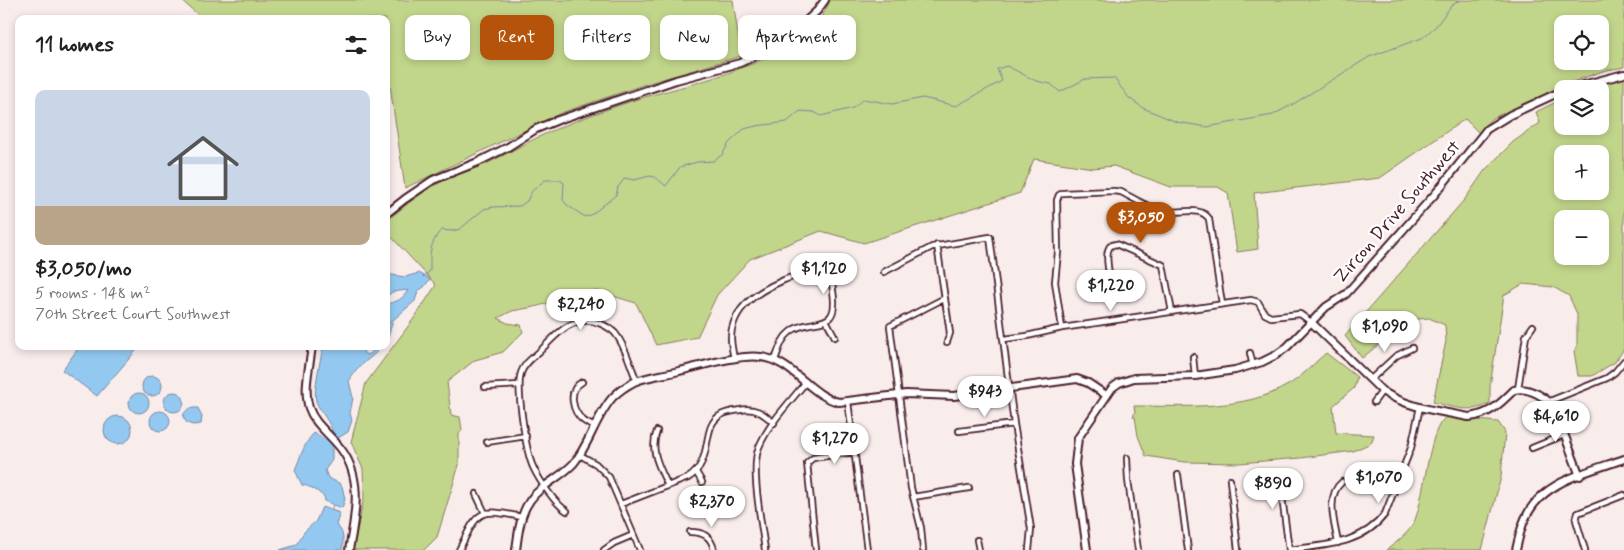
<!DOCTYPE html>
<meta charset="utf-8">
<style>
:root{--surface:#fff;--page:#f6f6f6;--text:#202124;--muted:#757577;--line:#e0e0e0;--accent:#b45309}
body{margin:0;font-family:Mynerve,sans-serif;background:var(--page);color:var(--text);height:100vh;display:flex;flex-direction:column;font-size:19px;white-space:nowrap}
*{box-sizing:border-box;margin:0}
p{font-size:16px;color:var(--muted)}
.icon{flex:none;width:28px;height:28px;fill:none;stroke:currentColor;stroke-width:2;stroke-linecap:round;stroke-linejoin:round}
.map{position:relative;flex:1;overflow:hidden}
.panel{position:absolute;left:15px;top:15px;width:375px;height:335px;display:flex;flex-direction:column;background:var(--surface);border-radius:10px;box-shadow:0 2px 8px #0003}
.panel>*{flex:none}
.banner{position:absolute;left:405px;top:15px;width:475px;height:45px;display:flex;gap:10px}
.controls{position:absolute;left:1554px;top:15px;display:grid;gap:10px}
.controls a{display:grid;place-items:center;width:55px;height:55px;border-radius:10px;background:var(--surface);box-shadow:0 2px 8px #0003;font-size:25px}
.price{position:absolute;translate:-50% -42px;padding:0 11px;border-radius:18px;background:#fff;color:#222;font-size:16px;line-height:32px;filter:drop-shadow(0 1px 2px #0008)}
.price::after{content:'';position:absolute;left:50%;top:30px;width:15px;height:11px;margin-left:-8px;background:inherit;clip-path:polygon(0 0,100% 0,50% 100%)}
.price.active{background:var(--accent);color:#fff}
ul{padding:0;list-style:none}
li{display:grid;align-content:center;gap:10px;height:265px;padding:0 20px}
li+li{border-top:1px solid var(--line)}
li span{display:grid;place-items:center;height:155px;border-radius:10px;color:#555}
li>.icon{margin-inline-start:auto}
span .icon{width:90px;height:90px;fill:#fffc;stroke-width:1}
li b{font-size:21px}
h2{display:flex;justify-content:space-between;align-items:center;height:60px;padding:0 20px;font-size:21px}
.pill{padding:0 18px;border-radius:10px;background:var(--surface);box-shadow:0 2px 8px #0003;font-size:18px;line-height:45px}
.pill.active{background:var(--accent);color:#fff}
.map>svg:first-child{display:block}
</style>
<div class="map">
<svg width="1624" height="550" viewBox="0 0 1624 550">
<rect width="100%" height="100%" fill="#f9edec"/>
<filter id="ink" filterUnits="userSpaceOnUse"><feTurbulence type="fractalNoise" baseFrequency=".02" numOctaves="2"/><feDisplacementMap in="SourceGraphic" scale="10" xChannelSelector="R" yChannelSelector="G"/><feConvolveMatrix kernelMatrix="1 2 1 2 8 2 1 2 1" color-interpolation-filters="sRGB"/></filter>
<g filter="url(#ink)">
<!-- green -->
<path fill="#c2d68b" stroke="#867a5b" fill-rule="evenodd" d="M181,0h552l8,56 -95,28 -85,29 -156,75 -15,-102 -4,-2v-65h-183z
M830,0h794v67l-21,4 -39,14 -73,34 -12,14 -14,-14 -85,59 -126,15 4,56 -21,3 -9,-59 -10,-6h-47l-57,-21 -21,2 -59,-9 -14,34 -156,50 -43,-12 -71,28 -33,36 -20,42 -41,8 -20,-42 -40,-12 -62,16 -22,4 -14,7 9,5 14,2 2,7 -20,20 -28,8 -28,22 4,33 9,2 2,13 -3,4v31l-22,72 -13,13h-71l11,-53 -1,-28 -12,-27 15,-59 49,-66 21,-32 -50,-54v-10c20,-16 40,-33 63,-43 12,-6 26,-9 39,-15 23,-11 44,-24 68,-34 26,-11 54,-21 82,-30 55,-16 171,-39 192,-99zM1562,24h38v37h-38z
M1624,78v271l-9,13 -23,14h-14l-4,-25 3,-4v-33l-8,-18 -16,-9 -30,-3 -19,11 -14,91v17c-17,11 -39,4 -57,-1l13,-61 -1,-16 -16,-7 -20,2 -47,38 -17,-22 120,-137 20,-29 28,-28 27,-19 -4,-11 26,-13v27h38v-37h-13l27,-10zM1562,154h38v37h-38zM1562,219h38v37h-38z
M1326,353l31,24 -3,11 -21,18 3,27 38,2 -3,8 -18,8 -52,7 -62,5 -55,-1 -38,-6 -8,-20 -3,-19h-2l2,-5 -1,-6c49,0 110,5 154,-21 14,-8 26,-22 38,-32z
M1447,417l51,5 7,10 -4,45 -19,73h-96c9,-6 20,-15 26,-24 13,-20 15,-101 35,-109z"/>
<!-- water -->
<path fill="#93c9f1" stroke="#7685a2" d="M419,273l11,6 -6,8 -6,4 -3,10 -22,19 -7,24v-12l4,-11 -4,-5v-12c11,-2 17,-5 22,-14l-16,2 -6,6v-24l19,3z
M80,346h60l-43,50 -35,-26z
M323,346h37l2,2 2,-1 -1,5 4,3 3,-1 7,-8h7l-26,22 -9,13 4,17 -3,15 2,7 -4,12 -10,6 -6,8v14l-7,10 3,8 11,5 3,3 3,13 -3,9 -18,-7 1,-3c-6,-6 -14,-12 -23,-13l-7,-15c5,-12 9,-27 19,-37l13,8 6,-8c-2,-10 -13,-21 -17,-32 -3,-11 5,-42 7,-55z
M142 386a10 10 0 1 1 20 0a10 10 0 1 1-20 0Z
M164 402a10 10 0 1 1 20 0a10 10 0 1 1-20 0Z
M129 403a10 10 0 1 1 20 0a10 10 0 1 1-20 0Z
M191,408h7l4,9 -1,7 -8,1 -6,-2 -4,-6c1,-5 3,-7 8,-9z
M150 421a10 10 0 1 1 20 0a10 10 0 1 1-20 0Z
M104 430a14 14 0 1 1 28 0a14 14 0 1 1-28 0Z
M322,507l18,6 -4,12c8,6 8,15 6,25h-62l16,-5 8,-13 12,-11z"/>
<g fill="none" stroke-linecap="round" stroke-linejoin="round">
<!-- stream -->
<path stroke="#7685a2" stroke-width="1" d="M423,277l7,-6c0,-20 -1,-25 11,-41l12,1 7,-2 24,-20 9,-2 27,-1 7,-5 5,-10 13,-11h15l4,3 -1,17 4,5 18,12 6,-2 25,-20 2,-8 7,-9 9,2 16,-4 5,1 11,9 14,-19 17,-5 16,-1 9,-6 7,-12 15,-14 12,-3 31,-4 13,-11 14,1 7,4 32,-8 10,-9 29,5 31,-6 33,8 46,-25 -5,-12 10,-3 29,15 15,3 9,8 25,-13 29,-1 15,20 14,10 34,14 30,5 66,-12 22,-12 74,-46 53,-19 14,-12 15,-20 9,-6
M331,510l2,-5"/>
<!-- street casing -->
<g stroke="#4a1f2b" stroke-width="8">
<path id="street" d="M937,245l13,88 -3,9
M884,272l48,-25 58,-10 24,187 17,105 -2,21
M1114,286c-5,-5 -9,-31 -5,-38 1,-3 3,-3 7,-4l47,21 9,47
M826,320l9,17
M1062,328l-7,-46 3,-30 -1,-52 2,-5 4,-2 51,-2 7,1c12,6 34,20 47,20 13,1 34,-6 41,7l13,85
M1004,339l23,-3 35,-8 189,-28 7,2 7,12 6,3 29,-3 11,8
M1250,353l3,13
M1193,357l2,19
M734,359c-2,-11 -5,-23 -1,-34 10,-33 61,-53 93,-55 6,5 6,13 7,21 7,44 -22,24 -43,41 -9,7 -11,18 -15,28
M1370,380l26,-24 16,-8
M582,382c-15,8 -10,30 2,39 3,2 7,4 11,6
M485,387l34,-2
M1518,389l8,-53 7,-10
M1550,401l57,-23 8,-6 9,-11
M848,402l19,148
M1374,402l8,-11
M657,431c-8,20 3,37 11,55
M959,431l55,-7
M487,442l39,-6
M1532,448l32,-13
M580,455l16,9 13,13 31,73
M1127,458l1,22 10,70
M696,472l6,10
M1289,473l-7,24 7,53
M1178,475l10,75
M1230,480l8,70
M476,494l9,19
M913,497l56,-9
M621,504l67,-26c27,-17 12,-52 33,-63 5,-3 13,-4 19,-5 15,-3 23,3 34,13
M567,511c-12,-7 -28,-31 -34,-44 -7,-15 -17,-79 -12,-94 3,-10 13,-16 20,-23 16,-16 32,-36 58,-27 5,2 11,5 16,10 11,13 15,33 22,48
M690,532c13,0 21,4 24,18
M977,540l2,10
M1338,543c-3,-18 -13,-47 4,-61
M459,550c19,-38 18,-43 62,-33
M604,550l10,-7 19,-8
M765,550c-3,-24 -15,-82 -6,-103 10,-24 31,-45 47,-65
M816,550l-9,-87 6,-5 41,-6
M923,550l-2,-22 -10,-40 -21,-162 55,-28
M1289,550c35,-5 73,-5 96,-36l26,-66 9,-41
M1585,550l-9,-30 2,-7 46,-18"/>
</g>
<!-- secondary casing -->
<g stroke="#4a1f2b" stroke-width="10">
<path id="secondary" d="M1568,89l56,-15
M386,214l19,-15 28,-19 45,-18 30,-15 28,-18 22,-9 118,-40 64,-17 17,-8 38,-24 22,-20 8,-11
M1311,322l71,69c26,17 57,20 87,26 20,-2 31,-13 45,-27 14,-4 35,8 41,20l25,66
M312,346c-2,19 -9,43 -3,62 5,15 18,24 28,36 27,30 19,69 12,106
M516,550c3,-23 5,-46 25,-61 11,-9 24,-16 33,-26 16,-20 22,-47 39,-66 6,-6 13,-11 21,-15 14,-6 30,-7 45,-11 22,-5 60,-17 82,-14 32,4 49,39 78,45l67,-8 48,2 123,-17 11,4 18,12
M1087,550l-12,-86 3,-26 34,-50 7,-5 15,-5 61,-2 40,-6 27,-8 14,-7 11,-8 39,-40 20,-13 89,-100 52,-65 23,-14 52,-24
M1516,550c3,-12 5,-26 12,-37 18,-33 63,-42 96,-54"/>
</g>
<!-- street -->
<use href="#street" stroke="#fff" stroke-width="4.5"/>
<!-- secondary -->
<use href="#secondary" stroke="#fff" stroke-width="6"/>
</g>
</g>
<g text-anchor="middle" stroke-width="4.5" stroke-linejoin="round" paint-order="stroke">
<!-- street labels -->
<g font-size="19" fill="#4a1f2b" stroke="#fff">
<text transform="translate(1396 211) rotate(-49)" y="7">Zircon Drive Southwest</text>
</g>
</g>
</svg>
<div class="controls">
<a><svg class="icon" aria-label="locate" viewBox="0 0 24 24"><circle cx="12" cy="12" r="6"/><path d="M12 2v4M12 18v4M2 12h4M18 12h4"/></svg></a>
<a><svg class="icon" aria-label="layers" viewBox="0 0 24 24"><path d="M12 4l9 5-9 5-9-5zM3 14l9 5 9-5"/></svg></a>
<a>+</a>
<a>−</a>
</div>
<b class="price active" style="left:1141px;top:244px">$3,050</b>
<b class="price" style="left:824px;top:295px">$1,120</b>
<b class="price" style="left:1111px;top:312px">$1,220</b>
<b class="price" style="left:581px;top:331px">$2,240</b>
<b class="price" style="left:1385px;top:353px">$1,090</b>
<b class="price" style="left:985px;top:418px">$943</b>
<b class="price" style="left:1556px;top:443px">$4,610</b>
<b class="price" style="left:835px;top:465px">$1,270</b>
<b class="price" style="left:1379px;top:504px">$1,070</b>
<b class="price" style="left:1273px;top:510px">$890</b>
<b class="price" style="left:712px;top:528px">$2,370</b>
<div class="banner">
<a class="pill">Buy</a>
<a class="pill active">Rent</a>
<a class="pill">Filters</a>
<a class="pill">New</a>
<a class="pill">Apartment</a>
</div>
<section class="panel">
<h2>11 homes<svg class="icon" aria-label="filters" viewBox="0 0 24 24"><path d="M4 7h16M4 17h16"/><circle cx="9" cy="7" r="2"/><circle cx="15" cy="17" r="2"/></svg></h2>
<ul>
<li><span style="background:linear-gradient(#c9d6e8 75%,#b9a48a 0)"><svg class="icon" aria-label="home" viewBox="0 0 24 24"><path d="M3 11l9-7 9 7M6 9v11h12V9"/></svg></span><div><b>$3,050/mo</b><p>5 rooms · 148 m²</p><p>70th Street Court Southwest</p></div></li>
</ul>
</section>
</div>
